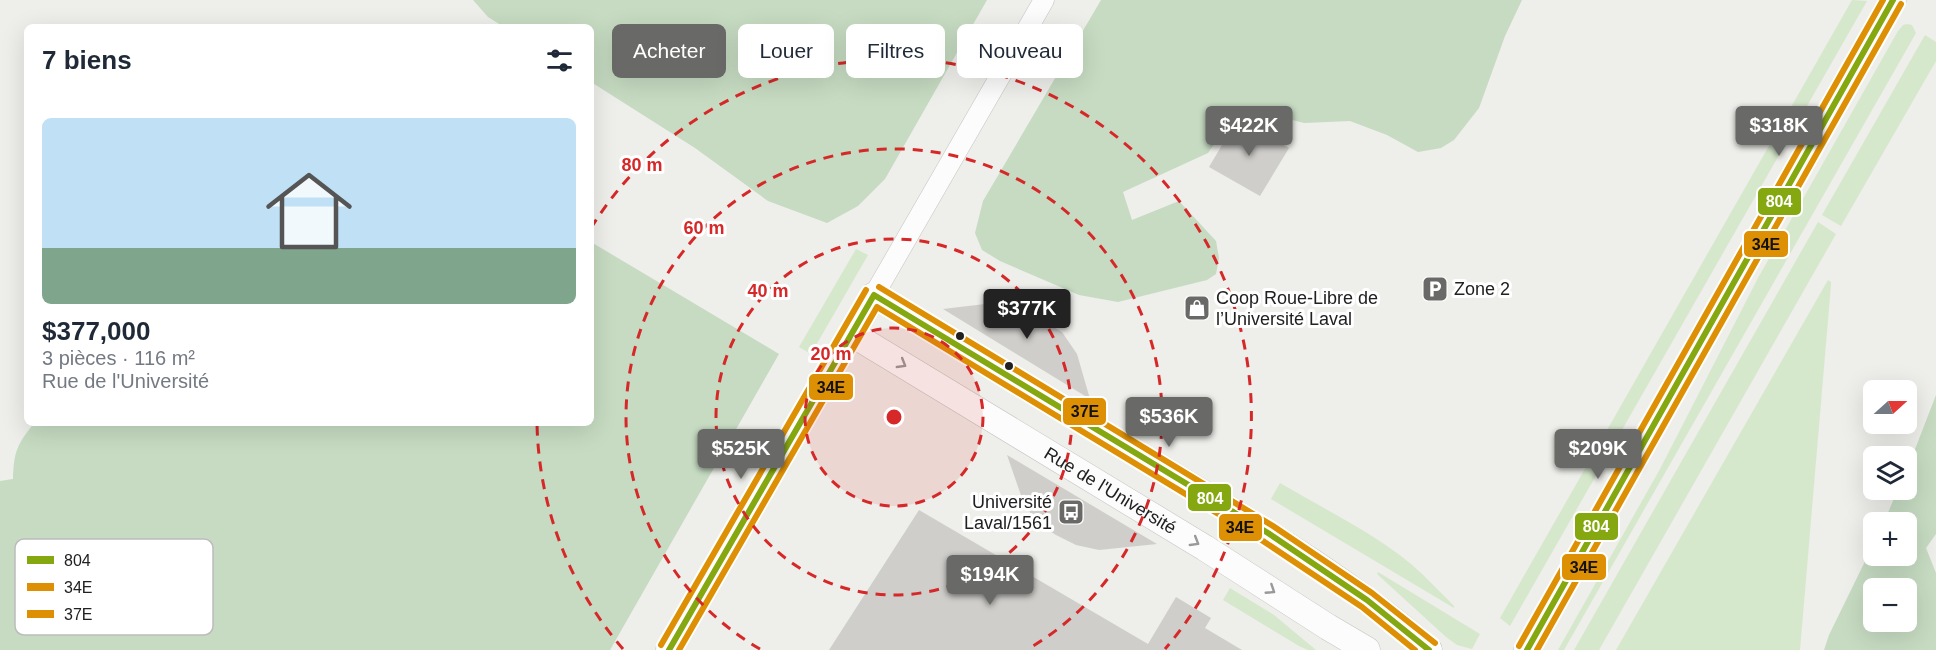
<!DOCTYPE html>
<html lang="fr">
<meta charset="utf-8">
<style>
:root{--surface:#fff;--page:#f2f2f3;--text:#1f2937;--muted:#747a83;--accent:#696967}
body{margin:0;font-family:Arial,sans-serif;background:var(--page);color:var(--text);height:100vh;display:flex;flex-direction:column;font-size:22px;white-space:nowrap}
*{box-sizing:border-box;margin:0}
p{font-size:20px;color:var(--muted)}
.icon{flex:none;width:33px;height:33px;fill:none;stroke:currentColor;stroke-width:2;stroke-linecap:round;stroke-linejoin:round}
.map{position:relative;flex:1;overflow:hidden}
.details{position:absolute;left:24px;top:24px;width:570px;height:402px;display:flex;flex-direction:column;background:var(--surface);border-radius:9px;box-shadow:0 6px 24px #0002}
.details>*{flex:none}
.banner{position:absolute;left:612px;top:24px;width:570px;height:54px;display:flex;gap:12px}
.needle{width:39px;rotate:69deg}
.controls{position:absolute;left:1863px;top:380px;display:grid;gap:12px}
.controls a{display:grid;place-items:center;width:54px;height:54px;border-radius:9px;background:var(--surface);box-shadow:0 6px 24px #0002;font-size:30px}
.price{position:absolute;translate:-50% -51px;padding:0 14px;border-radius:6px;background:var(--accent);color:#fff;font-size:20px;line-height:39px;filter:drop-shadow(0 2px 3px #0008)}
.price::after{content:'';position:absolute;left:50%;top:36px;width:18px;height:14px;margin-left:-9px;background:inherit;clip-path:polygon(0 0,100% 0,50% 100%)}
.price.on{background:#222;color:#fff}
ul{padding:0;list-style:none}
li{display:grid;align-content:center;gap:12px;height:318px;padding:0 18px}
li span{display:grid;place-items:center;height:186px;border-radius:9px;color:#555}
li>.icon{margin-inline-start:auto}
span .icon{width:108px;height:108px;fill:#fffc;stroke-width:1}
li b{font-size:26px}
h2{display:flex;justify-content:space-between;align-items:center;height:72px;padding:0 18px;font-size:26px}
.tag{padding:0 21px;border-radius:9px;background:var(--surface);box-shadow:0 6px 24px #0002;font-size:21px;line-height:54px}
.tag.on{background:var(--accent);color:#fff}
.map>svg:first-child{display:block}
</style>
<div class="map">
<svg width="1936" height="650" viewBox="0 0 1936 650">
<rect width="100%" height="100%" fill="#eeeeea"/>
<!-- grass -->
<path fill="#d6e8cc" d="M1852,0l15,1 -357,625 -10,-8z
M1907,24l5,1 4,8 -352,617h-6l102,-181 98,-191 140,-247 5,-6z
M1925,35l11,7v19l-95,165 -19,-11z
M1818,222l18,12 -237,416h-25z
M856,249l12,6 -57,99 -12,-7z
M1828,280l3,2v3l-31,365h-184z
M1280,483c44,26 92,49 131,81 15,13 29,28 43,42v2l-183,-109z
M1378,572l102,62 -8,15 -15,-4 -11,-8 -69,-63z
M1230,588l44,27 42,35h-8l-9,-4 -76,-46z"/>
<!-- forest -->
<path fill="#c6dbc2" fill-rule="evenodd" d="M473,0h514l-102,179 -27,27 -31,17 -59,-22 -73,-53 -104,-66v-55h-87l-16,-10z
M1101,0h421l-17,36 -26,72 -25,32 -13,8 -23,4 -31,-17 -37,-14 -46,2 -55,-14 -14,5 -27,39 -85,39 9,28 47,-19 37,40 3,17 -3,16 -9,6 -89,22 -39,-7 -79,-34 -18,-11 -7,-17 8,-32z
M591,242l188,112 -169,296h-610v-169l13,-2c1,-28 4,-34 21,-56h557z
M1936,395v139l-10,14 10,25v77h-112l5,-15 44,-90 1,10h32v-33h-22l14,-33h8l1,-19zM1874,588h32v33h-32z"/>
<!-- building -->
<path fill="#cfcecb" d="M1238,118l51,30 -29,48 -51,-29z
M985,304h14l25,5 38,23 15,22 13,45 -147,-90z
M1007,455l150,89 -58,6 -23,-5 -20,-10 -20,-13 -13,-21z
M919,510l229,134 28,-47 35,21 -6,10 37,22h-413z"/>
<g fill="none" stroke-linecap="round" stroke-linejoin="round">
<!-- pedestrian casing -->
<g stroke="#c4c4c2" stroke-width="21">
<path id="pedestrian" d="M874,295l170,-295"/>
</g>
<!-- minor casing -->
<g stroke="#c4c4c2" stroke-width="27">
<g id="minor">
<path id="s1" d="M852,334l353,214 123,79 39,23"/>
<path d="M669,650l205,-355c97,59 195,118 292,176 91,55 183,109 263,179"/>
<path d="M1527,650l366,-650"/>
</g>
</g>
<!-- pedestrian -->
<use href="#pedestrian" stroke="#fcfcfc" stroke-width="20"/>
<!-- minor -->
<use href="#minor" stroke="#fcfcfc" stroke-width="26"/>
<!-- bus-1 casing -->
<g stroke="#fff" stroke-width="10">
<path id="bus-1" d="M669,650l205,-355 394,238 99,67 62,50
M1527,650l366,-650"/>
</g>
<!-- bus-2 casing -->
<g stroke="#fff" stroke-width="10">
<path id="bus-2" d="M679,650l198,-343 386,234 99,66 53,43
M1537,650l364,-646"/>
</g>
<!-- bus-3 casing -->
<g stroke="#fff" stroke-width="10">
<path id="bus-3" d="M879,287l394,239 99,67 63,50
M661,645l205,-355
M1519,646l364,-646"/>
</g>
<!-- bus-1 -->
<use href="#bus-1" stroke="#85a710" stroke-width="6"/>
<!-- bus-2 -->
<use href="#bus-2" stroke="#de9005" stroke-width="6"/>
<!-- bus-3 -->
<use href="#bus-3" stroke="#de9005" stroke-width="6"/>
</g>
<!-- one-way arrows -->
<defs><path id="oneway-chevron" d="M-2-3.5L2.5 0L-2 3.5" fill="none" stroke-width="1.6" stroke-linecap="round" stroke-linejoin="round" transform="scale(1.5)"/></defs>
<g stroke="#999">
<use href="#oneway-chevron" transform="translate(902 364) rotate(31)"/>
<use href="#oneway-chevron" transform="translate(1195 542) rotate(31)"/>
<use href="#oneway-chevron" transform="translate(1271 590) rotate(33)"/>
</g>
<!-- distance rings -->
<circle cx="894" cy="417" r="89" fill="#d62828" fill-opacity=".12"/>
<g fill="none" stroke="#d62828" stroke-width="3" stroke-dasharray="10 8">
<circle cx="894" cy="417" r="89"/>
<circle cx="894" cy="417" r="178"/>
<path d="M760 649A268 268 0 1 1 1028 649"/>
<path d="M623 649A357 357 0 0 1 537 423M591 228A357 357 0 1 1 1165 649"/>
</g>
<!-- icons -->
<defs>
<g id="parking-square" transform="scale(1.35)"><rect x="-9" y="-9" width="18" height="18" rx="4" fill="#696967" stroke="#fff"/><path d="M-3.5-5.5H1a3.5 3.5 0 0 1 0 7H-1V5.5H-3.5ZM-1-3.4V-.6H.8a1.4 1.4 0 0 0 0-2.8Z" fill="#fff"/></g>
<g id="shop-square" transform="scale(1.35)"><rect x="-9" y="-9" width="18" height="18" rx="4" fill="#696967" stroke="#fff"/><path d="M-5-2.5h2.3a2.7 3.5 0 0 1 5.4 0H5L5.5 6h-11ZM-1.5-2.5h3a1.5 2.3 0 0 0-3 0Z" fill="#fff"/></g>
<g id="bus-square" transform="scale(1.35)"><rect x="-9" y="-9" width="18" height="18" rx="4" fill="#696967" stroke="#fff"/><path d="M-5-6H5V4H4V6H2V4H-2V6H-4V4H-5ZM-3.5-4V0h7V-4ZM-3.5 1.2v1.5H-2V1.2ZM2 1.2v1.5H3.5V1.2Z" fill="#fff"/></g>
</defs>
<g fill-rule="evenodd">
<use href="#parking-square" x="1435" y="289"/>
<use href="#shop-square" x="1197" y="308"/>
<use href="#bus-square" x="1071" y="512"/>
</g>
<!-- markers -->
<g fill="#212121" stroke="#fff" stroke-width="2">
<circle cx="960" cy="336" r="5"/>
<circle cx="1009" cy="366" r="5"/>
</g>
<g text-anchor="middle" stroke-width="6" stroke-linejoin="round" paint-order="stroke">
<!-- poi labels -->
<g font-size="18" fill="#212121" stroke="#fff" text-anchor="start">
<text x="1454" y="295">Zone 2</text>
<text x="1216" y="304">Coop Roue-Libre de<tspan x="1216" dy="21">l’Université Laval</tspan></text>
<text x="1052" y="508" text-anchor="end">Université<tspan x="1052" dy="21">Laval/1561</tspan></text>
</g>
<!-- street labels -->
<g font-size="18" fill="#212121" stroke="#fff">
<text dy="6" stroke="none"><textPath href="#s1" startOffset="302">Rue de l'Université</textPath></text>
</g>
</g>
<!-- legend -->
<rect x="15" y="539" width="198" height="96" rx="9" fill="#fff" stroke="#bcbcbc" stroke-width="1.5"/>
<rect x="27" y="556" width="27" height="8" fill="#85a710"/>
<rect x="27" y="583" width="27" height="8" fill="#de9005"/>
<rect x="27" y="610" width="27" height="8" fill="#de9005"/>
<g font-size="16" fill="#212121">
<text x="64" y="566">804</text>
<text x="64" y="593">34E</text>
<text x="64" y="620">37E</text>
</g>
<circle cx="894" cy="417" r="9" fill="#d62828" stroke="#fff" stroke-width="3"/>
<g font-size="18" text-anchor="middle" font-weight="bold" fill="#d62828" stroke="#fff" stroke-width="6" stroke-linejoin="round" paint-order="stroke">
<text x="642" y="171">80 m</text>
<text x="704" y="234">60 m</text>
<text x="768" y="297">40 m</text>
<text x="831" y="360">20 m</text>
</g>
<g stroke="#fff" stroke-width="2">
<rect x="1757" y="187" width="45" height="29" rx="6" fill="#85a710"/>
<rect x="1743" y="230" width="46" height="28" rx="6" fill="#de9005"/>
<rect x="808" y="373" width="46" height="28" rx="6" fill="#de9005"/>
<rect x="1062" y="397" width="45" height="29" rx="6" fill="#de9005"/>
<rect x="1187" y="483" width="45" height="29" rx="6" fill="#85a710"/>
<rect x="1574" y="512" width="45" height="29" rx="6" fill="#85a710"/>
<rect x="1218" y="513" width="45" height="29" rx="6" fill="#de9005"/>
<rect x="1561" y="553" width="46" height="28" rx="6" fill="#de9005"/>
</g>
<g font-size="16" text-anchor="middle" font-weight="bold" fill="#fff">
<text x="1779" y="207">804</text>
<text x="1210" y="504">804</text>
<text x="1596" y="532">804</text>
</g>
<g font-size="16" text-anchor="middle" font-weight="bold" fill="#111">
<text x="1766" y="250">34E</text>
<text x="831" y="393">34E</text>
<text x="1085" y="417">37E</text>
<text x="1240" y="533">34E</text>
<text x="1584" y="573">34E</text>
</g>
</svg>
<div class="controls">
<a><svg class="needle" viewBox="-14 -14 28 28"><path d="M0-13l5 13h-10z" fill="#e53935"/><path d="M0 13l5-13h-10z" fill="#747a83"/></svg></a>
<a><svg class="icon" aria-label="layers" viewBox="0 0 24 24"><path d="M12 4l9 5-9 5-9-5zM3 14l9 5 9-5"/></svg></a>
<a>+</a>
<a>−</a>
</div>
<b class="price" style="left:1249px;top:157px">$422K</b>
<b class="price" style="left:1779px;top:157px">$318K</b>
<b class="price on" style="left:1027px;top:340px">$377K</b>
<b class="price" style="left:1169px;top:448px">$536K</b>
<b class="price" style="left:741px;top:480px">$525K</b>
<b class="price" style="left:1598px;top:480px">$209K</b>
<b class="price" style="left:990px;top:606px">$194K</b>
<div class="banner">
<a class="tag on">Acheter</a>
<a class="tag">Louer</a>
<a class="tag">Filtres</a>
<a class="tag">Nouveau</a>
</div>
<section class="details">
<h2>7 biens<svg class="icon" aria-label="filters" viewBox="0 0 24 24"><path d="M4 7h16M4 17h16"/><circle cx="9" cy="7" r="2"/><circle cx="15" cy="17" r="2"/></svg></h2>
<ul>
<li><span style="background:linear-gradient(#bfe0f5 70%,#7fa58c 0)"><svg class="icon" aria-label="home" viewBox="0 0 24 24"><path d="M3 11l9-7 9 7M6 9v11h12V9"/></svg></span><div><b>$377,000</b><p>3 pièces · 116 m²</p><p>Rue de l'Université</p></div></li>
</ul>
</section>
</div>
